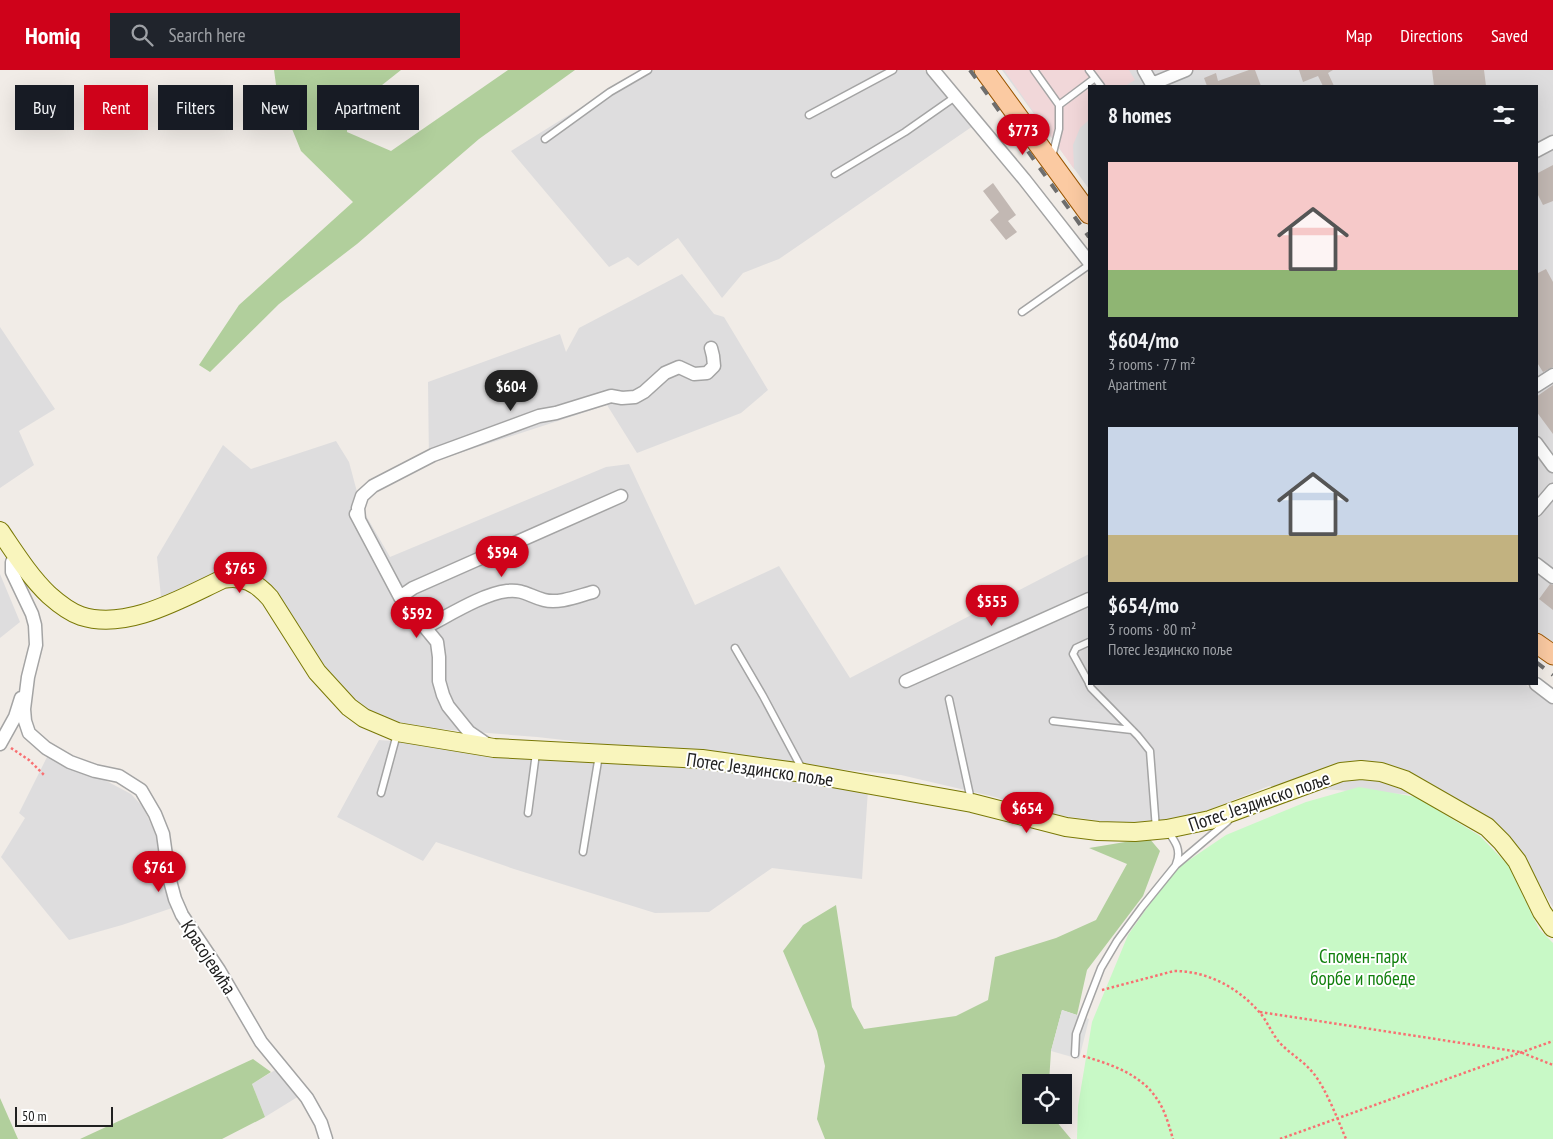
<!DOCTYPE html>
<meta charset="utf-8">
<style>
:root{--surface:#171b24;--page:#20242c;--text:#f1f3f6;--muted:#9ea1a6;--accent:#cf021a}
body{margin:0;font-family:"PT Sans Narrow",sans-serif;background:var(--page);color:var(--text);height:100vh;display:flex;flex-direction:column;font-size:19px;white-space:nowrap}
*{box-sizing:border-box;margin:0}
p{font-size:16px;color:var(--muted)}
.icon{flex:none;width:28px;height:28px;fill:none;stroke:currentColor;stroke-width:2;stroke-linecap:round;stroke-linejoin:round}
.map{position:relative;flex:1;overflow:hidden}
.side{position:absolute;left:1088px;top:15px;width:450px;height:600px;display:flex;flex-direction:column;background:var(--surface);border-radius:0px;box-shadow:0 5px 20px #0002}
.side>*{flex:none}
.guide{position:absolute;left:15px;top:15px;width:475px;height:45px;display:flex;gap:10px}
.tools{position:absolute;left:1022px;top:1004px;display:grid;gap:10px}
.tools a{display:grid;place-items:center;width:50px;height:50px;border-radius:0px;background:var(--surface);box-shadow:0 5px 20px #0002;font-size:25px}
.scale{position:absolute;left:15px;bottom:12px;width:98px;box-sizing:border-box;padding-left:5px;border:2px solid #202020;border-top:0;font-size:14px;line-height:18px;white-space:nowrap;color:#202020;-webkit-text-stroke:4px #fff;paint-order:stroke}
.price{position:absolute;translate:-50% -42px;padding:0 11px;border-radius:18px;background:var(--accent);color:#fff;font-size:16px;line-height:32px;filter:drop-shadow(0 1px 2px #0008)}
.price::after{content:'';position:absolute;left:50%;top:30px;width:15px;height:11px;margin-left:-8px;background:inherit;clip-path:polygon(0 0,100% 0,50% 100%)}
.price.selected{background:#222;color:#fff}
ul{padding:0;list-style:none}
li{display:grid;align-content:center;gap:10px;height:265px;padding:0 20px}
li span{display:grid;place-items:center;height:155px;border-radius:0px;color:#555}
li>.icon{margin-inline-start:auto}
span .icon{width:90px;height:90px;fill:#fffc;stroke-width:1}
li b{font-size:21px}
h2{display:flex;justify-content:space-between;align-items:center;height:60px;padding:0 20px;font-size:21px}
.chip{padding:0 18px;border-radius:0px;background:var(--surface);box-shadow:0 5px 20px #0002;font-size:18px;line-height:45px}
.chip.selected{background:var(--accent);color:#fff}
header{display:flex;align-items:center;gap:30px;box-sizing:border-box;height:70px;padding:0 25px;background:var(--accent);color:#fff}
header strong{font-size:24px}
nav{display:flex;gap:28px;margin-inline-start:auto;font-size:18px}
.search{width:350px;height:45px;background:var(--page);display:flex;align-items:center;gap:12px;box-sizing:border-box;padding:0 18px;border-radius:0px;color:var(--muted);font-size:19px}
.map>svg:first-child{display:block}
</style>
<header>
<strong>Homiq</strong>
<div class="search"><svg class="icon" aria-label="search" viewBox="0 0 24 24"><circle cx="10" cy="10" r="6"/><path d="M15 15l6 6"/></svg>Search here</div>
<nav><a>Map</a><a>Directions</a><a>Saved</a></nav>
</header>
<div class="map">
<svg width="1553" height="1069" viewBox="0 0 1553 1069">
<rect width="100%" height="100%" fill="#f1ece7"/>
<!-- residential -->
<path fill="#deddde" d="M641,0h283l49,56 -194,133 -36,14 -21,25 -44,-60 -40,28 -10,-9 -19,10 -98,-116z
M1002,0h551v573l-17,-13v-544h-447v103z
M682,204l32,40 10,3 44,73 -27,23 -104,40 -30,-48 -178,58 -1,-81 132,-48 6,18 13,-24z
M0,257l55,82 -36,22 15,34 -34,23z
M336,371l13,21 12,45 29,50 216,-90 23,-3 66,141 84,-39 71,112 239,-124v130h436l28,21v202l-40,-65 -62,-45 -182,-11 -81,32 -64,6 -76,-10 -53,-17 -94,-22 -97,-9 -57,-10 -103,-7 -107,-12 -137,-11 -38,-18 -41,-42 -58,-87 -13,-11 -89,29 -4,-40 66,-112 28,24z
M0,504l20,48 -20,16z
M379,670l312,24 177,26 -6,89 -90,-11 -63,44 -54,1 -141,-44 -78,-27 -13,19 -86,-44z
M50,681l81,43 12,13 12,26 20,74 -53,18 -53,15 -68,-83 24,-39 -6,-5z
M282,996l22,27 -39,24 -13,-33z"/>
<!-- commercial -->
<path fill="#f1d7d9" d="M1004,0h125l6,10 -10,6h-36v34l-9,8 -7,17 1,24z"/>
<!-- forest -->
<path fill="#b1cf9c" d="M274,0h127l-53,42 -1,20 44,19 117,-81h67l-96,69 -122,105 -78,60 -69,68 -11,-7 40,-60 114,-103 -52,-51 -24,-59z
M1149,768l11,13 -17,45 -56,74 -10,45 -15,-5 -11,41 -2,31h-18v33h20l20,24h-246l-8,-20 8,-53 -8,-35 -34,-80 20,-26 33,-20 16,102 12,22 92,-13 32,-16 7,-43 61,-19 40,-18 31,-56 -38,-16z
M253,989l18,13 -19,12 13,33 -43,22h-142z
M0,1028l18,41h-18z"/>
<!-- park -->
<path fill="#c8f9c6" d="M1359,717l57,10 64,39 28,29 31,64 14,14v196h-476l1,-33 14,-84 36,-87 45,-64 53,-36 80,-33z"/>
<!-- parking -->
<path fill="#e0e0e0" d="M1062,940l27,9 -10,40 -28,-8z"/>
<!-- building -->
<path fill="#c2b8b3" d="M1249,0h6l6,16h-54l-3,-8 12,-5 2,8z
M1299,0h34l-5,3 6,13h-11l-5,-10 -15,6z
M1432,0h52l2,16h-52z
M1553,95v36l-10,4 -7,-14v-17z
M993,113l23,32 -8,6 9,11 -11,8 -16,-20 9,-8 -16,-21z
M1546,199l7,13v85l-10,5 -7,-11v-87z
M1553,315v49l-17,-23v-14z
M1550,514l3,1v25l-14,-11z"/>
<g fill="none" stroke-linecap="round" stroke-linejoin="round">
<!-- lane casing -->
<g stroke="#a4a4a4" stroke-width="9">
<path id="lane" d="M1034,0l25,35v24l-7,28
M1089,0l12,16
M1059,35l36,-27
M809,45l84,-45
M545,69l65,-47 38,-22
M835,104l70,-42 50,-35
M1022,242l67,-47
M1089,572l-13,6 -3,6 16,29
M735,578l28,48 39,73
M1089,614l2,4 47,48 12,15 6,78
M949,629l22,101
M1053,651l79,9
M381,723l16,-59
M528,743l8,-60
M1167,760c8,11 15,20 9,34
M583,782l16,-97
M1075,984l1,-20 8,-22 17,-44 16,-27 25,-34 34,-42 52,-44"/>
</g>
<!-- street casing -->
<g stroke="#a4a4a4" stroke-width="15">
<path id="street" d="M933,0l91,109 65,83
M1144,0l9,16
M1152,14l34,-14
M1536,81l17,-9
M1536,316l17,-11
M1536,373l17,23
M1536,440l17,-20
M356,444l44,83 37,45 2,15v24l4,14 5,11 21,26 19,13
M359,449l-1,-11 4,-12 11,-10 60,-31 106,-39 17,-3 55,-17 11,2 13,-1 9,-5 21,-19 14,-6 15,7 13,-1 7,-7 -1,-10 -2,-8
M17,486l-5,6v10l20,42 3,11 1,20 -8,32 -4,32 1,12 4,12 17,15 24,14 25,9 24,5 22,14 14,24 8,20 6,43 6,22 7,16 37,55 42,72 46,56 14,25 5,16
M1536,494l17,13
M400,527l13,-9 208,-92
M426,557c22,-11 56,-33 81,-36 16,-2 22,5 37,9 15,4 34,-4 49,-8
M906,611l183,-82
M1536,614l17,13
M0,674l15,-27 6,-19"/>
</g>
<!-- secondary casing -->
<g stroke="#797806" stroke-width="20">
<path id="secondary" d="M0,461c15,22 30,46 49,64 9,8 20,17 32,21 46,15 101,-18 142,-37 20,-4 34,4 47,19l47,74 32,35 15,11 33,14 97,16 208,11 102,14 168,30 94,24 32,4 37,1 32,-3 43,-9 131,-48 20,-2 20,2 24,8 82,47 15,15 15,19 25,51 11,16"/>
</g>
<!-- primary casing -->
<g stroke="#9b5602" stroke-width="21">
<path id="primary" d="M984,0l105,144
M1536,573l17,12"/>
</g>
<!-- path -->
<path stroke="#f87072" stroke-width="2.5" stroke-dasharray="2.5 2.5" stroke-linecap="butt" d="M11,678l18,12 15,15
M1102,920l72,-19c34,0 65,17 87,43 7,9 11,20 19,29 10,11 24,18 34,31 12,15 24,46 32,65
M1260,942l260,40 33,13
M1083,986c27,8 58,18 74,43 8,11 12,27 16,40
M1280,1069l273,-98"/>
<!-- lane -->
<use href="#lane" stroke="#fff" stroke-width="6"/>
<!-- street -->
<use href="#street" stroke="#fff" stroke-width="12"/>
<!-- secondary -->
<use href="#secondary" stroke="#f9f5bd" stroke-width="18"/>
<!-- primary -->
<use href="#primary" stroke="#fbcaa2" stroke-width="19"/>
<!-- rail -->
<path stroke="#6e6e6e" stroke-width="4" stroke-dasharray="10 10" stroke-linecap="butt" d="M970,0l119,167
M1536,592l17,13"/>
</g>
<g text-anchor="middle" stroke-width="4" stroke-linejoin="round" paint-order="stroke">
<!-- street labels -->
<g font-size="19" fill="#202020" stroke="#fff">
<text transform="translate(760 699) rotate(8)" y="7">Потес Јездинско поље</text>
<text transform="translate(1259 731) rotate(-19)" y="7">Потес Јездинско поље</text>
<text transform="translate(209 887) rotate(57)" y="7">Красојевића</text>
</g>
<!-- park labels -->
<g font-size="19" fill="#11800d" stroke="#fff">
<text x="1363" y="893">Спомен-парк<tspan x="1363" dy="22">борбе и победе</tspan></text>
</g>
</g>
</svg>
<div class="tools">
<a><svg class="icon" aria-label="locate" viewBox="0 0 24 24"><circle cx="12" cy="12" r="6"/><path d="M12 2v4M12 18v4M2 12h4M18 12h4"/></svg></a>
</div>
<div class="scale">50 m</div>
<b class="price" style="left:1023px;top:86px">$773</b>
<b class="price selected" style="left:511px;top:342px">$604</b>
<b class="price" style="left:502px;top:508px">$594</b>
<b class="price" style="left:240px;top:524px">$765</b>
<b class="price" style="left:992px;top:557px">$555</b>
<b class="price" style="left:417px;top:569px">$592</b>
<b class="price" style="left:1027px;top:764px">$654</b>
<b class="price" style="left:159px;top:823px">$761</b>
<div class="guide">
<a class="chip">Buy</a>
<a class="chip selected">Rent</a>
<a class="chip">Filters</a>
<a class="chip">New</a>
<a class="chip">Apartment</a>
</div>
<section class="side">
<h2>8 homes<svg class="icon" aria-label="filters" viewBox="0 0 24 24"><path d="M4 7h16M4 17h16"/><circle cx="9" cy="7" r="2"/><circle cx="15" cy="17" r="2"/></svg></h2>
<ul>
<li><span style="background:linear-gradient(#f6c9c9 70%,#8fb573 0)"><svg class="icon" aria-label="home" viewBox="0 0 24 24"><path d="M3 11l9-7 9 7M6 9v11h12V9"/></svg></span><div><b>$604/mo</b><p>3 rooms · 77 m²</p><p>Apartment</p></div></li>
<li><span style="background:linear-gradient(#c9d6e8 70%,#c2b280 0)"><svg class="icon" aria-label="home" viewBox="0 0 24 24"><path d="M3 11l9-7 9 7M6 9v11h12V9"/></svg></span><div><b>$654/mo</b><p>3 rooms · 80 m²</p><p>Потес Јездинско поље</p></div></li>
</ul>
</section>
</div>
